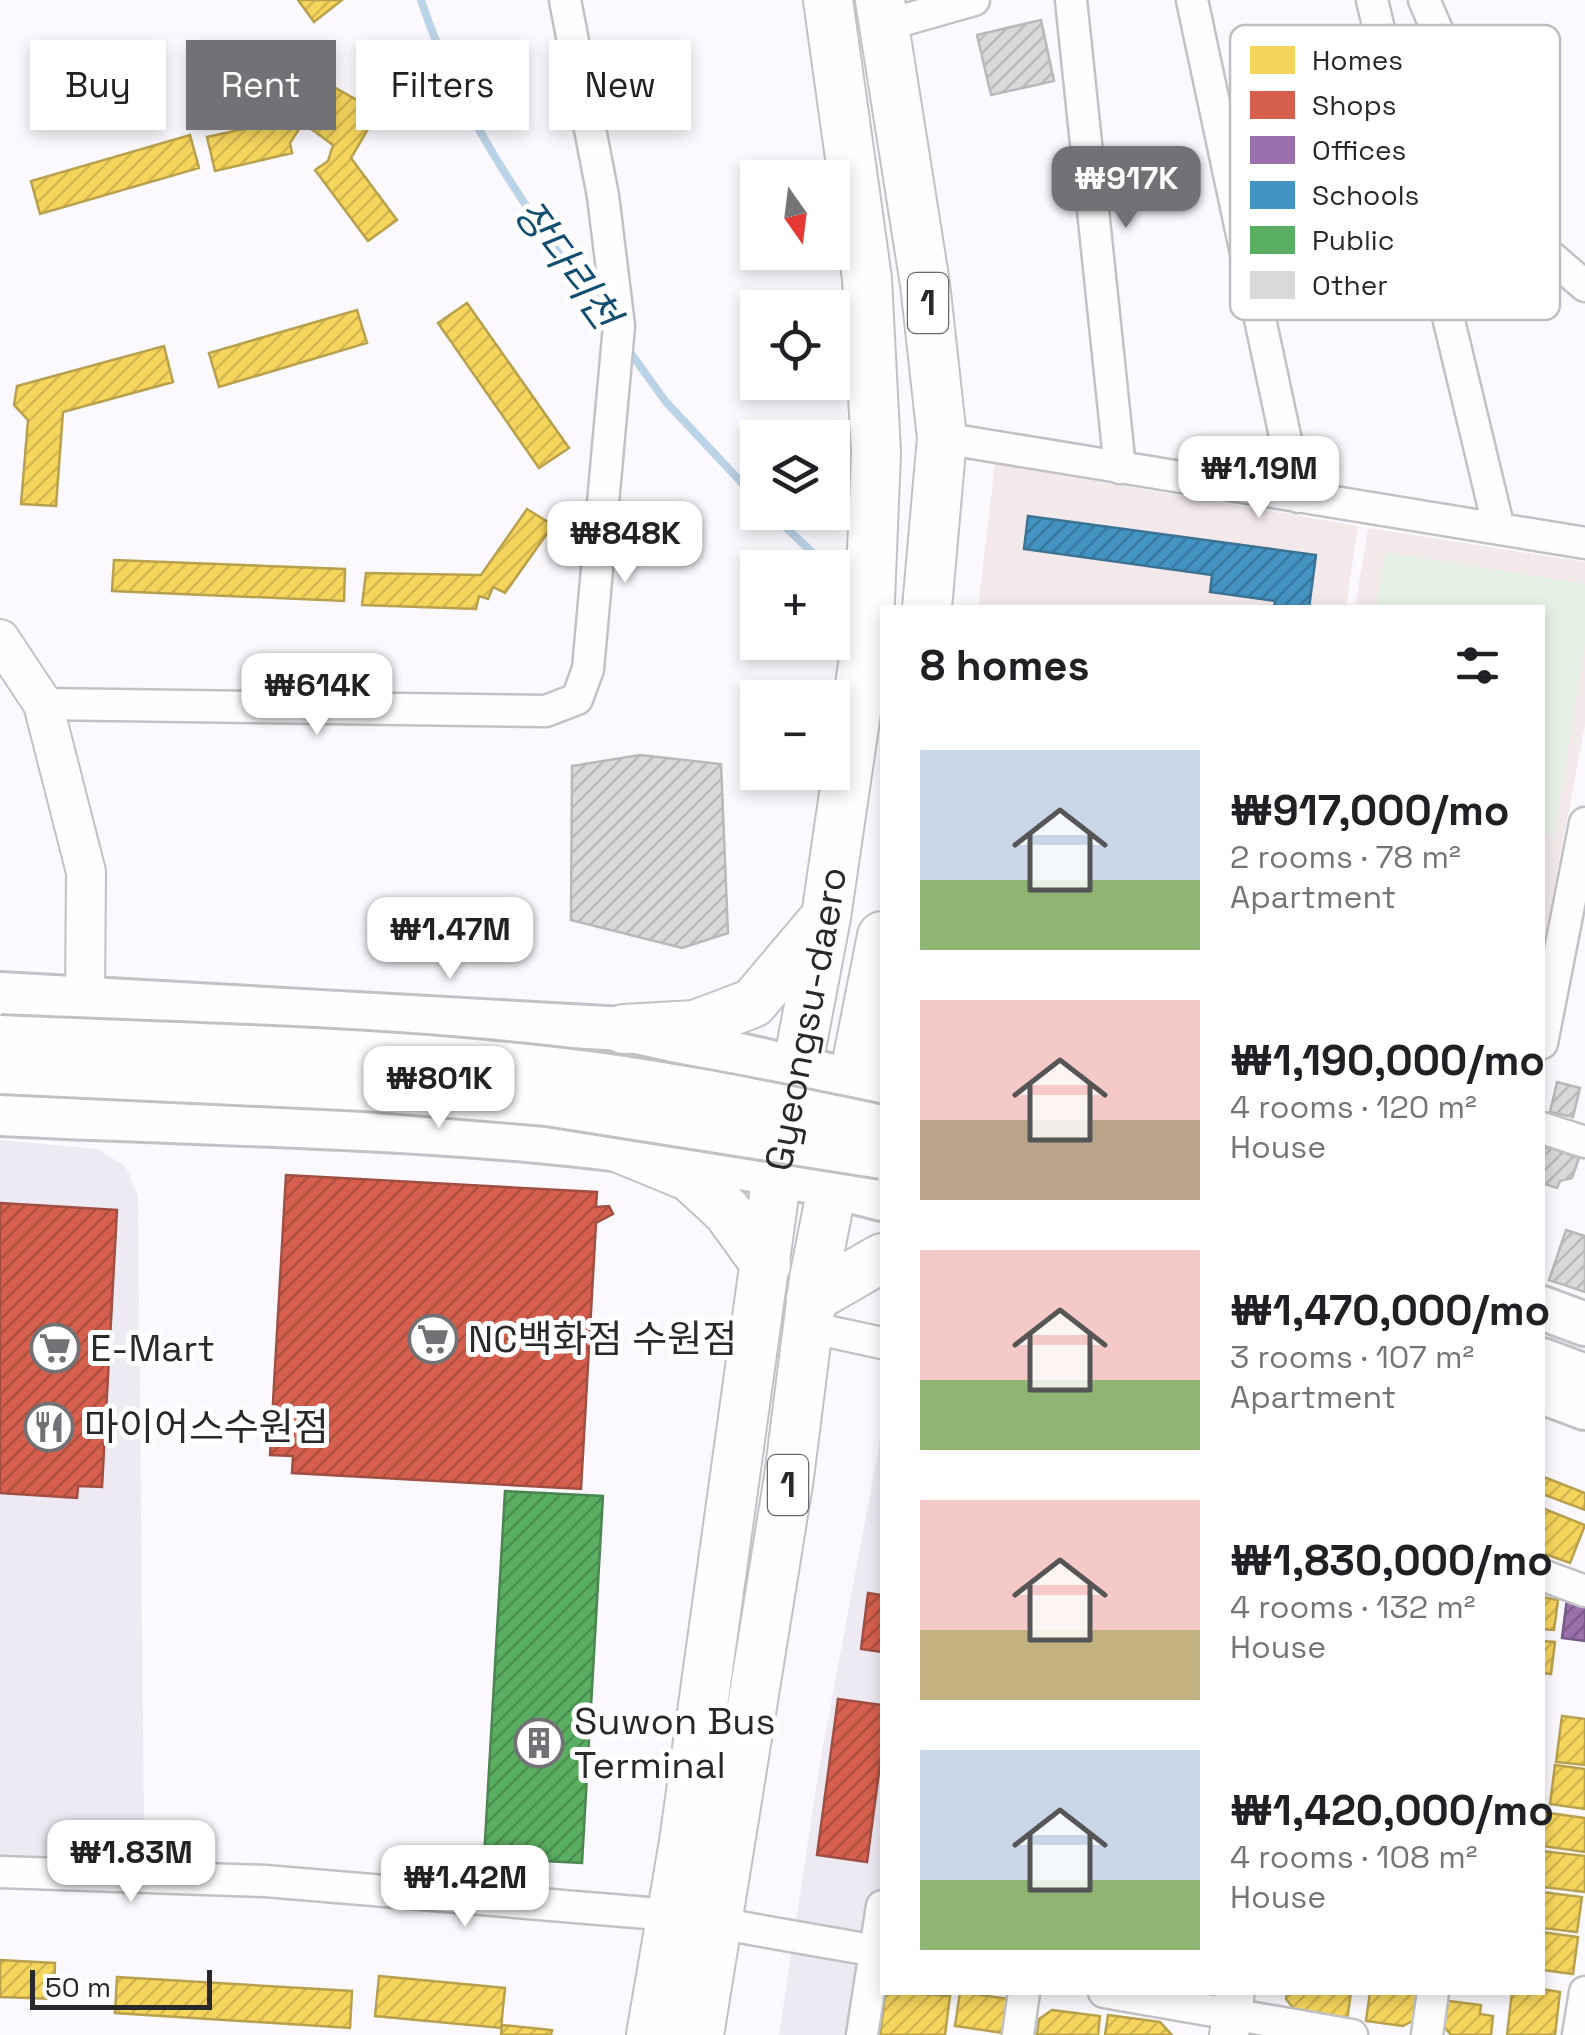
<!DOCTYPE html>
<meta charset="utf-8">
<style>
:root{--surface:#fff;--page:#f6f6f6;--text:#202124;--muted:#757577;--accent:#727175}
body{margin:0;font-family:"Space Grotesk","Noto Sans KR",sans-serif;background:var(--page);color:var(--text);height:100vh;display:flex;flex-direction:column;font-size:38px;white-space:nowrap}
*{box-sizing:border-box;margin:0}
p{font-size:32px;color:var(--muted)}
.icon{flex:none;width:55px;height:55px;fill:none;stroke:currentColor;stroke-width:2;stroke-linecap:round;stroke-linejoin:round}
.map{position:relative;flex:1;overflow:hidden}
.panel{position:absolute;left:880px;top:605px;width:665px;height:1390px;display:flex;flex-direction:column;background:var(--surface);border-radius:0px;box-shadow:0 5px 15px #0003}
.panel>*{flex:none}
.top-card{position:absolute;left:30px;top:40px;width:700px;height:90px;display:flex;gap:20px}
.needle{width:65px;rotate:166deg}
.tools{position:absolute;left:740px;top:160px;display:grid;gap:20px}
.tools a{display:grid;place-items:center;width:110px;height:110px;border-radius:0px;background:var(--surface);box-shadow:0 5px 15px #0003;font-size:50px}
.scale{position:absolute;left:30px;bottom:25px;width:182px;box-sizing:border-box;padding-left:10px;border:5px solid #29282b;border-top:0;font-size:28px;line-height:35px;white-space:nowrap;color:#29282b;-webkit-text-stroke:8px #fff;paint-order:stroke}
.price{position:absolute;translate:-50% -85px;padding:0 22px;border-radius:20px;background:#fff;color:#222;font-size:32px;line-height:65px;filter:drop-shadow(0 2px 5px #0008)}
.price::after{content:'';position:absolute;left:50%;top:60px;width:30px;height:22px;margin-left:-15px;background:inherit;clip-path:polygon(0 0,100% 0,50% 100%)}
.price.on{background:var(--accent);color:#fff}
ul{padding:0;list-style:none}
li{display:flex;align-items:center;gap:30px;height:250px;padding:0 40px}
li span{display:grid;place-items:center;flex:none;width:280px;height:200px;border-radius:0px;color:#555}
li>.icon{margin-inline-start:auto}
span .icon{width:120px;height:120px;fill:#fffc;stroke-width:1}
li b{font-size:42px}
h2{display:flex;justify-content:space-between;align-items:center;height:120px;padding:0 40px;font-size:42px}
.tag{padding:0 35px;border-radius:0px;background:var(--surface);box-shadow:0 5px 15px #0003;font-size:35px;line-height:90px}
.tag.on{background:var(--accent);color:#fff}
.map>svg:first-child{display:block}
</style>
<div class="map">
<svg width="1585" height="2035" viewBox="0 0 1585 2035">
<defs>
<pattern id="homes-hatch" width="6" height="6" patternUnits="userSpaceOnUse" patternTransform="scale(2.5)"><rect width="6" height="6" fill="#f6d55c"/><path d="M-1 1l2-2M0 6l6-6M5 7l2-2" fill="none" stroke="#d3b750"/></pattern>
<pattern id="shops-hatch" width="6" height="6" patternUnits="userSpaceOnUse" patternTransform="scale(2.5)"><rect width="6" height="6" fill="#d6604d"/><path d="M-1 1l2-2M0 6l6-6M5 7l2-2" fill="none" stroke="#ae4f40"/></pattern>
<pattern id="offices-hatch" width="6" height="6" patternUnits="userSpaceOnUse" patternTransform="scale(2.5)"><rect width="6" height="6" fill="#9970ab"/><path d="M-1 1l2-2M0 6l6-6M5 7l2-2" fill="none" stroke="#7d5c8b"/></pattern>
<pattern id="schools-hatch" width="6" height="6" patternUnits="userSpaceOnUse" patternTransform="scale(2.5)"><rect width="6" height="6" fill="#4393c3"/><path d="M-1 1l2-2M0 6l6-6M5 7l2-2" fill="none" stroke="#38789f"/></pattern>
<pattern id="public-hatch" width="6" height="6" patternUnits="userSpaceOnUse" patternTransform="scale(2.5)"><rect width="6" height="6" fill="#5aae61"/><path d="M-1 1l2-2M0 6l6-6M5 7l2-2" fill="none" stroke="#4a8e50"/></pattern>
<pattern id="building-hatch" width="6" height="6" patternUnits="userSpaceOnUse" patternTransform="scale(2.5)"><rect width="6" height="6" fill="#dad8d9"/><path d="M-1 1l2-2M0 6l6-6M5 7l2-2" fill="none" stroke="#bbb9ba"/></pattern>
</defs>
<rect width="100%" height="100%" fill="#fbf9fe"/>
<!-- built -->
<path fill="#eeeaf4" d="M0,1140l98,9 28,18 12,29 6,632 -7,19 -16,14 -121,-6z
M882,1430v450l-24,155h-79l40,-267z"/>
<!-- education -->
<path fill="#f3e9eb" d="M995,464l363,62 -12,81 -368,1z
M1368,528l217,34v163l-42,222 -1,-339h-187z"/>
<!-- park -->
<path fill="#e6f1e6" d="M1385,552l200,32v59l-31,192 -12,-2v-225l-166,-1z"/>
<!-- homes -->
<path fill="url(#homes-hatch)" stroke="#b8a14d" stroke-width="2.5" d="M298,0h44l-28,22z
M302,69l76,43 -27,46 46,62 -29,21 -53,-71 13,-9 5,-16 -30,-22 -13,20 2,10 -77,18 -8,-34 78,-17 12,-21 -9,-5z
M190,135l9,33 -159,46 -9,-33z
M467,303l102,145 -30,20 -101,-145z
M357,310l10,33 -148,44 -10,-34z
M164,346l9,36 -110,30 -7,94 -35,-2 7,-84 -14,-15 3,-19z
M527,509l26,16 -48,68 -12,-6 -5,12 -9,-3 -3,13 -114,-4 4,-32 115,2z
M114,560l231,9 -1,32 -232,-10z
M1544,1477l41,16v17l-43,-16z
M1542,1508l43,17 -15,38 -28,-10z
M1542,1597l16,3 -4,30 -12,-1z
M1542,1641l13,1 -4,32 -9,-1z
M1562,1716l23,3v46l-29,-3z
M1555,1765l30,4v40l-35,-5z
M1542,1812l43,6v34l-43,-6z
M1542,1851l43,5v36l-43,-5z
M1542,1892l40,5 -5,35 -35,-4z
M1542,1932l36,5 -5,37 -31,-4z
M0,1960l55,3 -1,36 -54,-2z
M379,1976l126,12 -4,40 -126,-12z
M117,1977l235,14 -2,37 -235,-15z
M1542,1989l18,3 -5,43h-48l5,-43z
M893,1992l57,4 -5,39h-65l5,-38z
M960,1992l49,7 8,36 -62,-9z
M1287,1992h64l-4,28 -49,-6 -12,-15z
M1370,1992h51l-3,26 -15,8 -37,-5z
M1441,2000l40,5 -1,9 13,2 -2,19h-40l-13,-16z
M1052,2010l48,6 -2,19h-61l2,-16z
M1108,2015l52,7 12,13h-67z
M502,2025l50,5 -1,5h-50z"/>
<!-- shops -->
<path fill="url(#shops-hatch)" stroke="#a24f43" stroke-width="2.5" d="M286,1175l311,17 -1,15 13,-1 4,8 -17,9 -15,266 -289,-16 1,-17 -23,-1z
M0,1203l117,7 -15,277 -24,-1 -1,12 -77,-5z
M868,1593l14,2v57l-21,-3z
M838,1699l44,6v45l-15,112 -50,-7z"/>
<!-- offices -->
<path fill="url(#offices-hatch)" stroke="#775a85" stroke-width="2.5" d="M1567,1599l18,8v34l-23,-3z"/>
<!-- schools -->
<path fill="url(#schools-hatch)" stroke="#3b7395" stroke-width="2.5" d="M1028,516l288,39 -7,53h-35l1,-7 -65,-9 2,-17 -188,-26z"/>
<!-- public -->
<path fill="url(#public-hatch)" stroke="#4b8651" stroke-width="2.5" d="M505,1491l98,5 -21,367 -98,-5z"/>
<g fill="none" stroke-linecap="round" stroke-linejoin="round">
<!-- stream -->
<path stroke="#bbd3e7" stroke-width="8" d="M421,0c39,120 114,220 186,321
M627,348l39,54 92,98
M770,512l51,49"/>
</g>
<!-- building -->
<path fill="url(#building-hatch)" stroke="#bab8b9" stroke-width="2.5" d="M1041,20l13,61 -63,14 -14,-60z
M640,755l81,9 7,169 -46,15 -111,-28 1,-154z
M1557,1082l23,6 -7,29 -23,-5z
M1548,1147l31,11 -7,20 -12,3 -3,7 -15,-5v-33z
M1566,1230l19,6v56l-36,-12z"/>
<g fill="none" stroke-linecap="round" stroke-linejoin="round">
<!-- minor casing -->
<g stroke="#c2c1c5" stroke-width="35">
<path id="minor" d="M1071,0l49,468
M1192,0l106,497
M1372,0l127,529
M1424,0l103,236 58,50
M886,25l88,-25
M942,438l643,105
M43,704l503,7 31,-12 11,-30 31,-343 -16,-130 -38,-196
M1542,1043l43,-220
M1542,1128l43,14
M808,1327l74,16
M1542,1575l43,16
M0,1872l265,9 406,34 211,37
M1104,1992l248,43
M862,2035l20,-129
M1018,2035l6,-43
M1427,2035l6,-43
M1578,2035l7,-43"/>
</g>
<!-- tertiary casing -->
<g stroke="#c2c1c5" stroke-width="42">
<path id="tertiary" d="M0,639l43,65 43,168 -1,125
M1229,2035l6,-43"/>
</g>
<!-- secondary casing -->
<g stroke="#c2c1c5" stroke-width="48">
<path id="secondary" d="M0,994l624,35 258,58
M0,1114c293,15 597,9 882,85
M1542,1308l43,16
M1542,1360l43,16
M1542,1392l43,16"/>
</g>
<!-- primary casing -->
<g stroke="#c2c1c5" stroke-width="52">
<g id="primary">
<path d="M880,0l45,284 17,154 -15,170"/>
<path d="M624,1029l71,-4 58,-22 71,-84"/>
<path d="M617,1147l73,30 37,34 39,54"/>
<path d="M811,1299l71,-41"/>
<path id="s1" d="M651,2035l33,-193 93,-668 49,-257 43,-293 7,-171 -9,-174 -39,-279"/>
<path d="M699,2035l90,-558 25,-198 68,-343"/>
</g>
</g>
<!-- minor -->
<use href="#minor" stroke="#fefeff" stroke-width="30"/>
<!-- tertiary -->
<use href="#tertiary" stroke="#fefeff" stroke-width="38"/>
<!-- secondary -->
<use href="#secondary" stroke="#fefeff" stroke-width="42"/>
<!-- primary -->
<use href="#primary" stroke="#fefeff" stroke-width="48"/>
<!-- secondary-bridge casing -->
<g stroke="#c2c1c5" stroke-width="48" stroke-linecap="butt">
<path id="secondary-bridge" d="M0,1037c182,8 365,11 546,31 113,12 225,36 336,59
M0,1072l365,17 182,15 335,53"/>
</g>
<!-- secondary-bridge -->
<use href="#secondary-bridge" stroke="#fefeff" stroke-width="42"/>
</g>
<!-- icons -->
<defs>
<g id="supermarket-ring" transform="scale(2.5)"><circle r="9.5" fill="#fff" stroke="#727175" stroke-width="1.5"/><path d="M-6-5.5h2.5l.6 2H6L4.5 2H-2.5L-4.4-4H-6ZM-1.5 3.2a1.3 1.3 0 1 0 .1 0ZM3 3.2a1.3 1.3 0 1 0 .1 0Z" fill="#727175"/></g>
<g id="restaurant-ring" transform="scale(2.5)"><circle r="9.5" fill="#fff" stroke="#727175" stroke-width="1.5"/><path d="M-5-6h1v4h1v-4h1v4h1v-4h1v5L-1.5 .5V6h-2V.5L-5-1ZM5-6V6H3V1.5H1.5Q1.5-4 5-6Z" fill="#727175"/></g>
<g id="building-ring" transform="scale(2.5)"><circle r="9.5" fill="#fff" stroke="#727175" stroke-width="1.5"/><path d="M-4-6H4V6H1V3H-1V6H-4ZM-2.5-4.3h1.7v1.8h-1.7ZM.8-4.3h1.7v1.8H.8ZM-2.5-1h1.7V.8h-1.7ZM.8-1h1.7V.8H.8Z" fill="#727175"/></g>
</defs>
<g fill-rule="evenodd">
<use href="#supermarket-ring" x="433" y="1339"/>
<use href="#supermarket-ring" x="55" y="1348"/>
<use href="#restaurant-ring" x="49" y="1427"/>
<use href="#building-ring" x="539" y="1743"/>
</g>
<g text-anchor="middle" stroke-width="10" stroke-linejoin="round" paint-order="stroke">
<!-- shield labels -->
<g fill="#fff" stroke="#69686b" stroke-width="2.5">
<rect x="908" y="273" width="40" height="60" rx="8"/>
<rect x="768" y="1455" width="40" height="60" rx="8"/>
</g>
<g font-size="35" font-weight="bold" fill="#29282b">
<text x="928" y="315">1</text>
<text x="788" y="1497">1</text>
</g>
<!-- street labels -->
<g font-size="38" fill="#29282b" stroke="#fff">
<text dy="13" stroke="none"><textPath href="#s1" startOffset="1028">Gyeongsu-daero</textPath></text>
</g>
<!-- poi labels -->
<g font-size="38" fill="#29282b" stroke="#fff" text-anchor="start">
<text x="468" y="1352">NC백화점 수원점</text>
<text x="90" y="1361">E-Mart</text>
<text x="84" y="1440">마이어스수원점</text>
<text x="574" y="1734">Suwon Bus<tspan x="574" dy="44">Terminal</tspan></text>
</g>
<!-- water labels -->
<g font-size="40" font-style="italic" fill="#114e71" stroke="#fff">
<text transform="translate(567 264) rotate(54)" y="14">장다리천</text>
</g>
</g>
<!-- legend -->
<rect x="1230" y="25" width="330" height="295" rx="15" fill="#fff" stroke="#bfbebf" stroke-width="2.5"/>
<rect x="1250" y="46" width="45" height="28" fill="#f6d55c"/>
<rect x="1250" y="91" width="45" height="28" fill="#d6604d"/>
<rect x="1250" y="136" width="45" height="28" fill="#9970ab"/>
<rect x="1250" y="181" width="45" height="28" fill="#4393c3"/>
<rect x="1250" y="226" width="45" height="28" fill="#5aae61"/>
<rect x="1250" y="271" width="45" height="28" fill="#dad8d9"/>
<g font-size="28" fill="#29282b">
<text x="1312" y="70">Homes</text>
<text x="1312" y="115">Shops</text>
<text x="1312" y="160">Offices</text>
<text x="1312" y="205">Schools</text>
<text x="1312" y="250">Public</text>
<text x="1312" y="295">Other</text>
</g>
</svg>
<div class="tools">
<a><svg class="needle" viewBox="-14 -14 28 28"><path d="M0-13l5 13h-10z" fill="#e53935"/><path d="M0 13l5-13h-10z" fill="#757577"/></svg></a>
<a><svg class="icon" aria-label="locate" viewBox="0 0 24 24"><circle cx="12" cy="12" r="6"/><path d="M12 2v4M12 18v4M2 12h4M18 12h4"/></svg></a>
<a><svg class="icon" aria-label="layers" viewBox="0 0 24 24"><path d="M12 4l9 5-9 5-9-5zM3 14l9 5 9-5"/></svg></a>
<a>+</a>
<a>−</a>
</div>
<div class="scale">50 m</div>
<b class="price on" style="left:1126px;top:231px">₩917K</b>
<b class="price" style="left:1259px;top:521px">₩1.19M</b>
<b class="price" style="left:625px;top:586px">₩848K</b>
<b class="price" style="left:317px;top:738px">₩614K</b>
<b class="price" style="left:450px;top:982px">₩1.47M</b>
<b class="price" style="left:439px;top:1131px">₩801K</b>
<b class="price" style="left:131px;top:1905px">₩1.83M</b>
<b class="price" style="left:465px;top:1930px">₩1.42M</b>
<div class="top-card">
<a class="tag">Buy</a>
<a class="tag on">Rent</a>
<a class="tag">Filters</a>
<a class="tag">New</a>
</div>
<section class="panel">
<h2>8 homes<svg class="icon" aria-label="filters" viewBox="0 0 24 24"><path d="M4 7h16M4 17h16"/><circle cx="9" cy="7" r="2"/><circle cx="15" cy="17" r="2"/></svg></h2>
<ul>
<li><span style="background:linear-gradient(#c9d6e8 65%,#8fb573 0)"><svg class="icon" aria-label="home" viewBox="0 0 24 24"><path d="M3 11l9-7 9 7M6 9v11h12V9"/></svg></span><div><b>₩917,000/mo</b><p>2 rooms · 78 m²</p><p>Apartment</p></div></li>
<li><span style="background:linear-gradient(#f6c9c9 60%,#b9a48a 0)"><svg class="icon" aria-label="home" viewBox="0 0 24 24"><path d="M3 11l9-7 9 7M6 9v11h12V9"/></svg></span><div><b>₩1,190,000/mo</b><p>4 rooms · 120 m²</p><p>House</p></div></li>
<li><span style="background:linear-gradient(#f6c9c9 65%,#8fb573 0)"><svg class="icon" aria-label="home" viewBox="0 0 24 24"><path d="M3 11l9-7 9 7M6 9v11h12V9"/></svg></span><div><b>₩1,470,000/mo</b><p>3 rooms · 107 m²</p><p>Apartment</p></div></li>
<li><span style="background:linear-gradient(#f6c9c9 65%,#c2b280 0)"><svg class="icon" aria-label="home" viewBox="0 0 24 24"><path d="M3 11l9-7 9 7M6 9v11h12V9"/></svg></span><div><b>₩1,830,000/mo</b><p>4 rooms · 132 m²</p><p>House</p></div></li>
<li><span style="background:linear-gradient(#c9d6e8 65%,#8fb573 0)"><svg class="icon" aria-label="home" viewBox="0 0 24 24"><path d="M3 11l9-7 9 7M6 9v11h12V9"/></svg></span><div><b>₩1,420,000/mo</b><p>4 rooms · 108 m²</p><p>House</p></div></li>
</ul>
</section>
</div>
